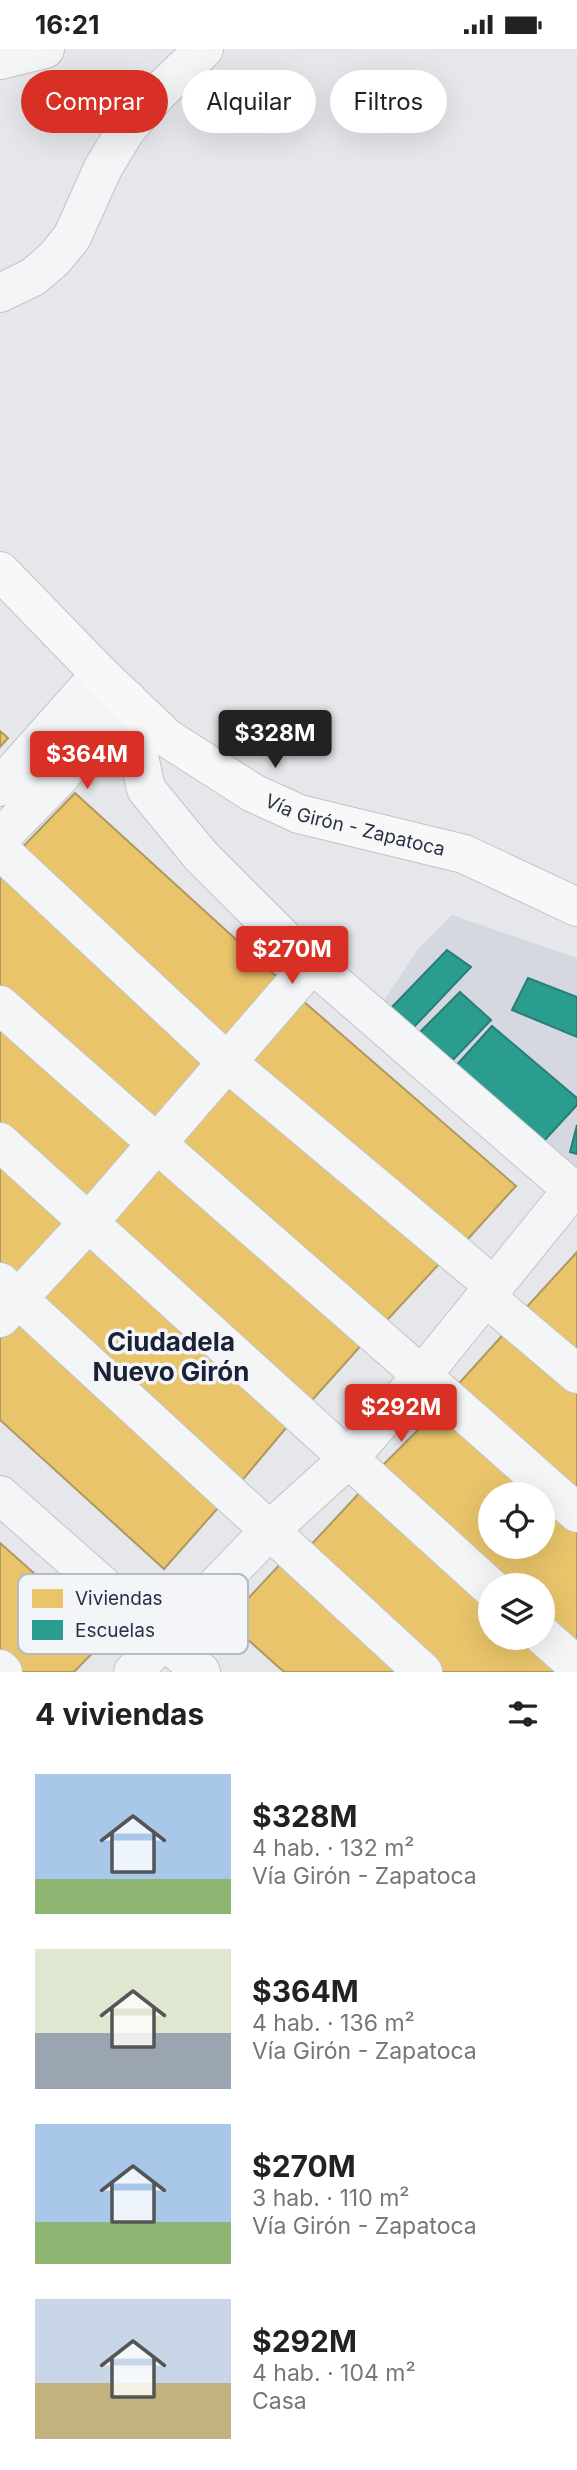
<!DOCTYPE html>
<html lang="es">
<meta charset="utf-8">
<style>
:root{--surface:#fff;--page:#f2f2f2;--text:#222;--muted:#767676;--accent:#d93025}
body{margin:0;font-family:Inter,sans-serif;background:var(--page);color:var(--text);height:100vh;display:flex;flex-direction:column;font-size:26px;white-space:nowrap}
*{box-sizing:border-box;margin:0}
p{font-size:23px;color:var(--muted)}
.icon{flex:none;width:38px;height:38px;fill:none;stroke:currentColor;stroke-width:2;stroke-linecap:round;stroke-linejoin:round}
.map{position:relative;height:1623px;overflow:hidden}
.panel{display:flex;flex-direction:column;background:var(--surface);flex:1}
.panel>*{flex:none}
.guide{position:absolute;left:21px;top:21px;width:536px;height:63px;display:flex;gap:14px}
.buttons{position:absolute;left:478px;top:1433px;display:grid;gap:14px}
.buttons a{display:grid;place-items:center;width:77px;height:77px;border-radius:50%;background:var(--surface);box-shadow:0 7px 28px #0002;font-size:35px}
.price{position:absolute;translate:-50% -60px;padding:0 16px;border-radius:7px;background:var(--accent);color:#fff;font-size:23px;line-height:46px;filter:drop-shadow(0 2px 4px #0008)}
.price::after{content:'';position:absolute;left:50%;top:42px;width:21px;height:16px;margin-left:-10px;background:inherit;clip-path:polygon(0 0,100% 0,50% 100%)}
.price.active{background:#222;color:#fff}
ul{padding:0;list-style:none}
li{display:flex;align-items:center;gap:21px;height:175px;padding:0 35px}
li span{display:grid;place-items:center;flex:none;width:196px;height:140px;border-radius:0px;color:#555}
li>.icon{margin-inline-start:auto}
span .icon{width:84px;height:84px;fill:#fffc;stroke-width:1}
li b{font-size:30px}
h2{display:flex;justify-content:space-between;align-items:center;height:84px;padding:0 35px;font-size:30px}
.tag{padding:0 24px;border-radius:32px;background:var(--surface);box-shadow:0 7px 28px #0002;font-size:24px;line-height:63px}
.tag.active{background:var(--accent);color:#fff}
.status{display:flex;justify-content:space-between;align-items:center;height:49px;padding:0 35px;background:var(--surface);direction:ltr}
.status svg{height:19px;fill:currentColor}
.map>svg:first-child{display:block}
</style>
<div class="status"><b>16:21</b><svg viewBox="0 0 49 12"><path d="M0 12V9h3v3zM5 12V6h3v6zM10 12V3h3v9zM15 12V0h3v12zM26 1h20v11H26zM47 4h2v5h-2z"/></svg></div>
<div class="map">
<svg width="577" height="1623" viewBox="0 0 577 1623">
<rect width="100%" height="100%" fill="#e5e7ea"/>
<!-- built -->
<path fill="#d5d8e0" d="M452,866l125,43v221l-196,-174 37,-56z"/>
<!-- homes -->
<path fill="#e9c46a" stroke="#af9860" stroke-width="2" d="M0,682l8,7 -8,9z
M75,744l210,191 -56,67 -216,-194z
M0,826l214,188 -59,66 -155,-140z
M295,945l221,192 -59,65 -215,-186z
M0,969l143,127 -57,64 -86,-76z
M231,1029l208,186 -62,67 -206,-186z
M154,1106l211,186 -60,67 -205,-185z
M0,1111l70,63 -59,66 -11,-9z
M83,1186l208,187 -57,68 -211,-188z
M577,1203v107l-53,-49z
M11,1268l214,183 -61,69 -164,-149v-90z
M510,1278l67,59v117l-124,-113z
M438,1361l98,85h-46v52h52v-47l35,30v119l-35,-31v-33h-37l-129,-113z
M365,1438l125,110v41h46l38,34h-132l-135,-123z
M0,1494l107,95 -33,34h-66l-8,-7z
M285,1510l128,113h-129l-57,-51z"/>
<!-- schools -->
<path fill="#2a9d8f" stroke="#297d79" stroke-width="2" d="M447,901l24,17 -57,60 -23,-19z
M528,929l49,19v40l-65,-27z
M460,943l31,28 -38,40 -35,-26z
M492,977l85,72v7l-35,38 -88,-75z
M577,1076v29l-7,-2z"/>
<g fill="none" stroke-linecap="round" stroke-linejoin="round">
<!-- minor casing -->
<g stroke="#c2c4c8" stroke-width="40">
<path id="minor" d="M0,11l45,-11
M0,244l33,-16 21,-18 18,-22 31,-69 23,-38 33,-38 45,-43
M127,650l19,90 55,67 84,84 292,254
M0,738l100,-113
M0,789l57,-58 70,-81
M0,801l228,213 267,224
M0,956c191,170 386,337 577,508
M0,1093l490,445
M0,1233l423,390
M486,1248l91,77
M0,1269l88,-95 224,-259
M0,1446l201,177
M542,1586l35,31
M0,1620l3,3
M133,1623l136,-141 80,-73 74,-84 149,-184"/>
</g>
<!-- major casing -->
<g stroke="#c0c4c8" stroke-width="40">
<g id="major">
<path id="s1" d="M0,522l100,103 67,64 86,55 46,21 165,40 113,53"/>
</g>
</g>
<!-- minor -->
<use href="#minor" stroke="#f4f5f7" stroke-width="38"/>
<!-- major -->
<use href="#major" stroke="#f8f8f8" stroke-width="38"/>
</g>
<g text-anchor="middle" stroke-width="7" stroke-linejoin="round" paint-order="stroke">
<!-- street labels -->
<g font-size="19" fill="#283147" stroke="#f3f5f9">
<text dy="7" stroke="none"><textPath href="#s1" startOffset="446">Vía Girón - Zapatoca</textPath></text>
</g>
<!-- district labels -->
<g font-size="26" font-weight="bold" fill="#1a2238" stroke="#f3f5f9">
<text x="171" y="1302">Ciudadela<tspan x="171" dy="30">Nuevo Girón</tspan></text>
</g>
</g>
<!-- legend -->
<rect x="18" y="1525" width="230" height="80" rx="10" fill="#f3f5f9" stroke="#b6bac4" stroke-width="2"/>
<rect x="32" y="1540" width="31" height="19" fill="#e9c46a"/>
<rect x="32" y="1571" width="31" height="20" fill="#2a9d8f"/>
<g font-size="19" fill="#283147">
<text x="75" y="1556">Viviendas</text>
<text x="75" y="1588">Escuelas</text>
</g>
</svg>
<div class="buttons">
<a><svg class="icon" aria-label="locate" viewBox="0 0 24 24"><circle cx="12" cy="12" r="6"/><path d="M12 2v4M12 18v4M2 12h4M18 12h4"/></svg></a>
<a><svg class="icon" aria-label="layers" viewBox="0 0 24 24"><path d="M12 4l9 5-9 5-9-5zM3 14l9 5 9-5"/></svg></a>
</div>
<b class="price active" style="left:275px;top:721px">$328M</b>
<b class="price" style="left:87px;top:742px">$364M</b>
<b class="price" style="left:292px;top:937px">$270M</b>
<b class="price" style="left:401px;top:1395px">$292M</b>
<div class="guide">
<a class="tag active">Comprar</a>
<a class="tag">Alquilar</a>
<a class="tag">Filtros</a>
</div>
</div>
<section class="panel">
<h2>4 viviendas<svg class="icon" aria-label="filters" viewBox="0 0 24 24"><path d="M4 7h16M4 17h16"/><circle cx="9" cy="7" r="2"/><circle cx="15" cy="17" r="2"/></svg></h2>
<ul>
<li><span style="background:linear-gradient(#a9c7e8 75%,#8fb573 0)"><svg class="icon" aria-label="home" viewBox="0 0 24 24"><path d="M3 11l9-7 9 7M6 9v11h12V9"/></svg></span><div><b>$328M</b><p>4 hab. · 132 m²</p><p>Vía Girón - Zapatoca</p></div></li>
<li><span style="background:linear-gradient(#dfe7d0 60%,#9aa5b1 0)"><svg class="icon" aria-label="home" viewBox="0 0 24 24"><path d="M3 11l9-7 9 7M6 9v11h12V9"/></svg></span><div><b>$364M</b><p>4 hab. · 136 m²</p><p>Vía Girón - Zapatoca</p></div></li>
<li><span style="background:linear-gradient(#a9c7e8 70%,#8fb573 0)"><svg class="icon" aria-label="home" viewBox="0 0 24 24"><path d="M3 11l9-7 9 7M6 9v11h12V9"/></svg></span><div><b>$270M</b><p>3 hab. · 110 m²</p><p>Vía Girón - Zapatoca</p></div></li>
<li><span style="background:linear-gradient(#c9d6e8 60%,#c2b280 0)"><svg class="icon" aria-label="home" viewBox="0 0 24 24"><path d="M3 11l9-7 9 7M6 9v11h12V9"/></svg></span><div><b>$292M</b><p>4 hab. · 104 m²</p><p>Casa</p></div></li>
</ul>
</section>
